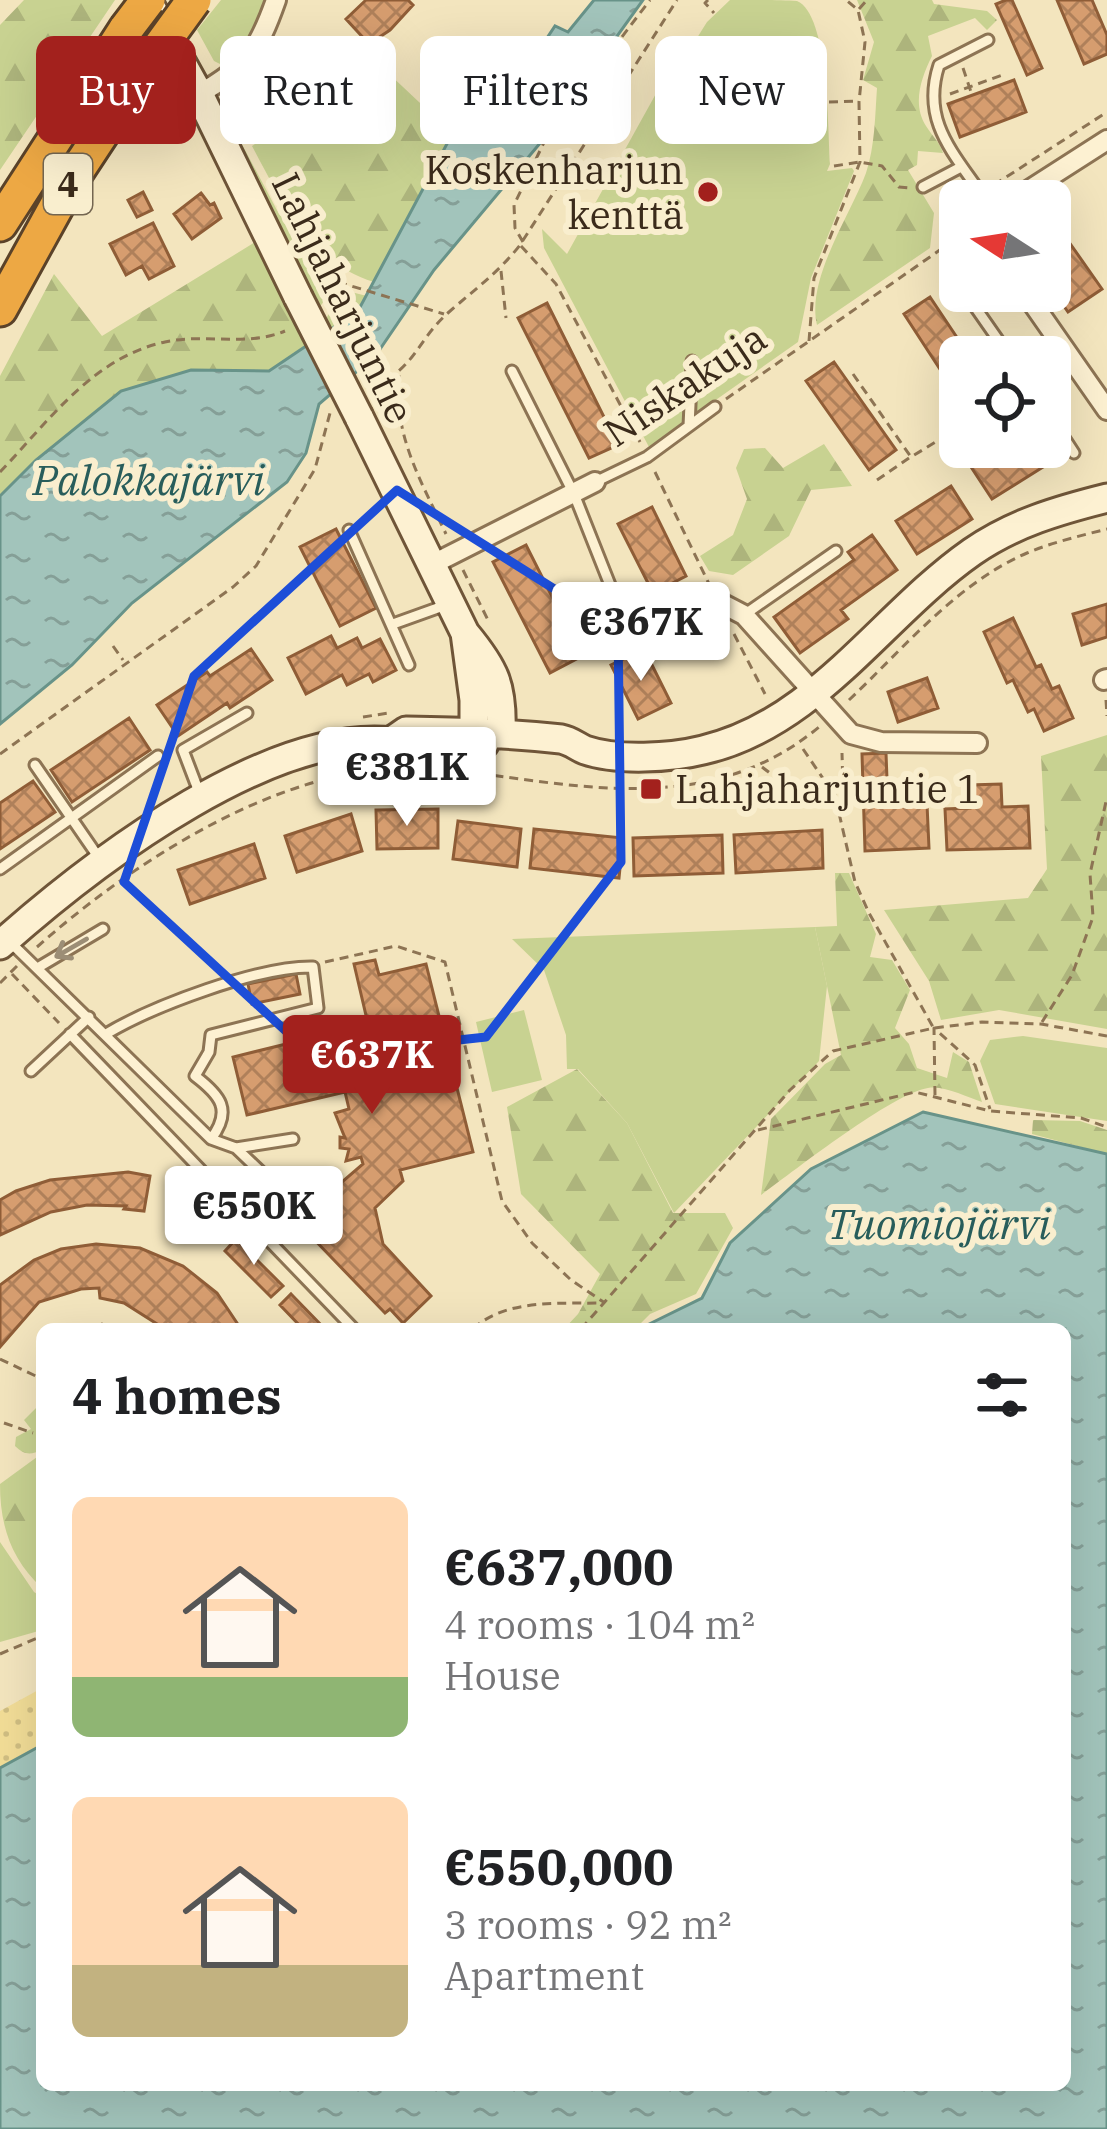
<!DOCTYPE html>
<meta charset="utf-8">
<style>
:root{--surface:#fff;--page:#f6f6f6;--text:#202124;--muted:#757577;--accent:#a3211d}
body{margin:0;font-family:"IBM Plex Serif",serif;background:var(--page);color:var(--text);height:100vh;display:flex;flex-direction:column;font-size:45px;white-space:nowrap}
*{box-sizing:border-box;margin:0}
p{font-size:39px;color:var(--muted)}
.icon{flex:none;width:66px;height:66px;fill:none;stroke:currentColor;stroke-width:2;stroke-linecap:round;stroke-linejoin:round}
.map{position:relative;flex:1;overflow:hidden}
.sheet{position:absolute;left:36px;top:1323px;width:1035px;height:768px;display:flex;flex-direction:column;background:var(--surface);border-radius:18px;box-shadow:0 12px 48px #0002}
.sheet>*{flex:none}
.guide{position:absolute;left:36px;top:36px;width:1035px;height:108px;display:flex;gap:24px}
.needle{width:78px;rotate:282deg}
.fabs{position:absolute;left:939px;top:180px;display:grid;gap:24px}
.fabs a{display:grid;place-items:center;width:132px;height:132px;border-radius:18px;background:var(--surface);box-shadow:0 12px 48px #0002;font-size:60px}
.price{position:absolute;translate:-50% -102px;padding:0 27px;border-radius:12px;background:#fff;color:#222;font-size:39px;line-height:78px;filter:drop-shadow(0 3px 6px #0008)}
.price::after{content:'';position:absolute;left:50%;top:72px;width:36px;height:27px;margin-left:-18px;background:inherit;clip-path:polygon(0 0,100% 0,50% 100%)}
.price.active{background:var(--accent);color:#fff}
ul{padding:0;list-style:none}
li{display:flex;align-items:center;gap:36px;height:300px;padding:0 36px}
li span{display:grid;place-items:center;flex:none;width:336px;height:240px;border-radius:18px;color:#555}
li>.icon{margin-inline-start:auto}
span .icon{width:144px;height:144px;fill:#fffc;stroke-width:1}
li b{font-size:51px}
h2{display:flex;justify-content:space-between;align-items:center;height:144px;padding:0 36px;font-size:51px}
.chip{padding:0 42px;border-radius:18px;background:var(--surface);box-shadow:0 12px 48px #0002;font-size:42px;line-height:108px}
.chip.active{background:var(--accent);color:#fff}
.map>svg:first-child{display:block}
</style>
<div class="map">
<svg width="1107" height="2129" viewBox="0 0 1107 2129">
<defs>
<pattern id="forest-firs" width="22" height="20" patternUnits="userSpaceOnUse" patternTransform="scale(3)"><rect width="22" height="20" fill="#c8d291"/><path d="M5 1l3.5 6h-7zM16 11l3.5 6h-7z" fill="#adb47c"/></pattern>
<pattern id="sand-dots" width="8" height="8" patternUnits="userSpaceOnUse" patternTransform="scale(3)"><rect width="8" height="8" fill="#f2dd97"/><path d="M2 2h.1M6 6h.1" fill="none" stroke="#d0be82" stroke-width="1.8" stroke-linecap="round"/></pattern>
<pattern id="park-tufts" width="24" height="20" patternUnits="userSpaceOnUse" patternTransform="scale(3)"><rect width="24" height="20" fill="#c8d291"/><path d="M3 7l-1-3M5 7V3M7 7l1-3M15 17l-1-3M17 17v-4M19 17l1-3" fill="none" stroke="#adb47c"/></pattern>
<pattern id="water-ripples" width="26" height="14" patternUnits="userSpaceOnUse" patternTransform="scale(3)"><rect width="26" height="14" fill="#a2c4bb"/><path d="M2 4q2-2 4 0t4 0M15 11q2-2 4 0t4 0" fill="none" stroke="#859f97"/></pattern>
<pattern id="building-cross-hatch" width="8" height="8" patternUnits="userSpaceOnUse" patternTransform="scale(3)"><rect width="8" height="8" fill="#d69d6f"/><path d="M0 0l8 8M0 8l8-8" fill="none" stroke="#af805a"/></pattern>
</defs>
<rect width="100%" height="100%" fill="#f3e5be"/>
<!-- green -->
<path fill="#c8d291" d="M221,0h48l-6,28 -37,39 -12,-6 -17,-31z
M730,0c19,0 50,0 67,1 32,13 31,131 33,163l-3,7 25,-3 2,3 -43,107 -13,64 -149,105 -105,-199 -2,-19 25,25 111,-200 7,3 22,-35z
M218,99l61,115 47,58 3,22 -10,14 -104,-206z
M347,291l20,5 -8,15 -29,19 -4,-10 8,-20z
M815,927l12,59 -8,75 -145,152 -47,-90 -49,-54h-11l-1,-34 -22,-65 -32,-31z
M524,1010l18,70 -50,12 -16,-70z
M1023,1036l84,12v73l-112,-17 -15,-43 10,-21z
M0,1542l34,50 8,5v33l-42,12z"/>
<!-- forest -->
<path fill="url(#forest-firs)" d="M24,0h91l-115,170v-145z
M857,0h75l2,4 53,7 10,9 -10,10 -12,-12 -47,18 4,20c-11,22 -20,48 -6,70 7,11 13,15 17,27l-25,-2 -1,14 -9,5 26,43 -4,35 -113,77c-11,-46 33,-109 49,-152 9,-27 9,-57 11,-85l-14,-8 11,-38z
M386,71l67,63 -79,148c-62,-18 -94,-83 -122,-136l62,-44 7,11z
M257,241l49,105 -37,25 -77,-1 -71,21 -83,68 -38,37v-120l54,-102 48,62z
M824,444l28,42 -41,4 -22,46 -56,39 -24,-4 -9,-15 33,-21 14,-36 -11,-31 8,-19 21,-1 18,20z
M1107,735v294l-108,-19 -58,10 -12,-39 -45,-71 144,-12 19,-29 -6,-113z
M835,873h14l27,61 -6,23 22,3 18,30 -15,38 14,16 8,24 30,10 6,-26 16,10 13,40c-16,-5 -38,-17 -54,-14 -35,5 -134,83 -167,107l10,-76 54,-55 16,-9 -26,-128 22,-1z
M577,1069l50,54 46,90h52l8,15 -37,66 -46,20 -15,15h-71l14,-15 22,-40 -79,-80 -14,-87z
M1033,1120l47,1 27,9v24l-75,-20z
M37,1457l5,2v129c-31,-29 -42,-62 -42,-104z"/>
<!-- sand -->
<path fill="url(#sand-dots)" d="M42,1688v57l-42,23v-57z"/>
<!-- park -->
<path fill="url(#park-tufts)" d="M39,1405l3,3v41c-11,7 -18,6 -27,-3l1,-9 15,-8 -7,-9z"/>
<!-- water -->
<path fill="url(#water-ripples)" stroke="#689389" stroke-width="3" d="M594,0h49l-102,142 -107,128 -58,85 -57,49 -13,49 -19,29 -155,121 -60,62 -72,59v-228l36,-36 85,-69 70,-21 78,1 89,-60 99,-186 -4,-9 7,-7 8,3 45,-38 1,-15 10,-3 3,-9 10,6 18,-27 13,6z
M923,1112l184,42v975h-1107v-361l42,-23v340h1023v-756h-426l63,-31 28,-55 81,-74z"/>
<!-- building -->
<path fill="url(#building-cross-hatch)" stroke="#8f5d37" stroke-width="3" d="M366,0h42l5,5 -23,25 -21,14 -23,-25z
M1006,0h6l30,68 -15,7 -31,-71z
M1057,0h35l15,35v19l-23,10z
M277,76l24,25 -31,28 -23,-26z
M1014,80l12,32 -66,25 -12,-33z
M143,192l9,18 -15,7 -9,-17z
M201,193l9,12 4,-2 7,15 -29,21 -18,-25z
M1050,215l52,74 -34,23 -18,-26z
M153,223l21,43 -25,13 -7,-13 -16,9 -16,-31z
M930,297l40,60h-10v43l-56,-86z
M547,303l71,142 -29,13 -71,-140z
M834,362l62,88 -27,20 -63,-89z
M1002,447h28l13,20 -51,32 -21,-32z
M951,486l21,33 -55,35 -21,-33z
M652,507l34,69 -33,17 -35,-69z
M336,529l40,79 -36,18 -40,-79z
M872,535l25,35 -56,40 7,9 -48,34 -26,-36 80,-57 -6,-8z
M526,545l56,111 -32,17 -57,-111z
M1107,604v33l-25,8 -9,-31z
M1013,618l23,49 5,-2 11,24 7,-3 14,32 -29,13 -10,-22 -6,3 -15,-32 -6,3 -23,-51z
M331,636l6,12 20,-10 5,10 18,-9 16,31 -23,12 -4,-8 -22,11 -5,-10 -36,19 -18,-36z
M251,649l21,31 -42,28 -3,-5 -49,33 -21,-31 50,-33 3,4z
M644,649l27,54 -33,16 -27,-54z
M927,678l11,30 -40,14 -10,-30z
M129,718l21,32 -78,52 -21,-32z
M886,753l2,53 39,-2 2,44 -64,3 -3,-97z
M33,781l22,31 -55,37v-46z
M1001,784l1,23 26,-1 2,42 -83,2 -2,-41 25,-1 -1,-23z
M438,809v39l-61,1 -1,-39z
M351,814l11,37 -65,21 -12,-36z
M458,821l63,8 -4,38 -64,-8z
M534,829l89,9 -4,40 -89,-10z
M822,830l1,38 -87,5 -2,-38z
M722,835l1,38 -89,3 -1,-38z
M254,844l11,34 -75,26 -12,-34z
M375,960l4,15 47,-11 47,188 -73,18 3,11 -28,27 8,36 48,52 -28,27 -13,-14 -5,4 -80,-83 3,-4 -8,-8 63,-54 -2,-7 -15,4 3,-12 -9,-1v-11l5,1 -10,-25 14,-4 -4,-17 -98,23 -14,-58 135,-33 -14,-60z
M296,974l4,20 -48,10 -4,-20z
M128,1172l22,4 -6,35 -20,-2 2,-3 -39,-1 -36,7 -51,23v-35l16,-9 34,-11z
M185,1188l45,43 -10,11 -45,-43z
M236,1239l47,47 -12,11 -46,-46z
M96,1244l44,4 43,18 34,27 24,36h-76l-41,-26 -24,-5 -1,-10 -18,1 -42,13 -39,45v-62l34,-25 27,-11z
M291,1294l34,35h-22l-23,-24z"/>
<g fill="none" stroke-linecap="round" stroke-linejoin="round">
<!-- lane casing -->
<g stroke="#8d7454" stroke-width="15">
<path id="lane" d="M923,187l38,-20
M986,201c-30,-46 -66,-78 -47,-136l49,-25
M964,291l46,66
M1050,370l20,-13
M512,371l62,123 42,106
M1050,416l24,37
M689,426l3,-65
M595,482l52,-25 68,-50
M349,530l60,135
M744,615l92,-64
M393,624l53,-19
M35,765l64,93
M199,792l-16,-42 64,-37
M0,869l158,-113
M10,942l201,197 25,9 47,45
M39,967l64,-38
M70,1034l284,295
M106,1034c47,-28 153,-68 207,-67l5,41 -107,27 -2,17 -14,24c25,19 38,34 16,63
M31,1071l58,-54
M236,1148l57,-9"/>
</g>
<!-- street casing -->
<g stroke="#8d7454" stroke-width="24">
<path id="street" d="M199,94c48,-27 59,-43 77,-94
M1012,201l95,-61
M1024,291l83,119
M433,564l162,-82
M719,602l25,13 107,119 30,8 96,1
M1104,680l3,-1"/>
</g>
<!-- secondary casing -->
<g stroke="#6f5538" stroke-width="33">
<path id="secondary" d="M147,0l52,94 99,203
M359,417l106,216c30,36 38,53 36,101
M465,633l9,67v32l10,12
M393,740l13,-9c52,1 103,2 155,8 10,2 15,7 24,11 32,11 86,8 118,0 113,-26 179,-135 269,-198 42,-29 87,-42 135,-54
M0,945c90,-80 282,-230 410,-200"/>
</g>
<!-- highway casing -->
<g stroke="#5a4229" stroke-width="39">
<path id="highway" d="M0,224l126,-195
M0,309l71,-129 75,-114"/>
</g>
<!-- path -->
<path stroke="#8d7454" stroke-width="3" stroke-dasharray="9 6" stroke-linecap="butt" d="M708,0l-3,3 9,10
M859,9l8,-9
M963,68l9,27
M950,94l55,-20
M829,102l28,-1
M834,166l26,-4 22,4 17,21 11,1
M994,185l113,-73
M286,214l42,50 9,17 -10,24
M523,242l-8,-14 -1,-23 34,-71 102,-134
M521,246l35,38 84,158
M501,271l5,47
M338,282l106,32
M809,341l5,-63 46,-116 -1,-60 6,-60 -7,-32 -12,-10
M853,374l58,83 49,-30
M399,375c-6,60 22,106 47,159
M374,387c43,-21 43,-47 75,-75 25,-22 50,-40 71,-67l157,-245
M726,399l234,-163
M0,472c48,-50 93,-115 165,-130 40,-9 82,5 120,-11
M655,472l56,116
M877,480l32,-22
M463,570l25,50
M734,634l31,60
M113,646l10,14
M849,700c54,-51 108,-117 178,-147 26,-11 53,-17 80,-24
M1106,700l1,16
M363,717l26,-4
M803,749l32,47 20,86 14,31 64,114
M0,754l233,-167 23,-21 59,-97 15,-56
M420,766c139,14 281,59 399,-39
M762,767c24,18 55,47 81,20l-1,-34
M37,947c91,-81 226,-169 349,-178
M325,962l71,-16 49,16 57,239 30,42 39,37 34,23
M12,974l47,49
M0,983l17,-17
M1042,1022l30,-47 21,-58 -3,-43 17,-77
M935,1095l-1,-67 41,37 15,44
M758,1130l157,-38 75,19 91,7 26,9
M99,1329l4,-6
M473,1329c33,-31 88,-25 130,-26
M581,1329l209,-239 43,-39 101,-23 48,-6 59,2 66,12
M0,1359l42,20
M4,1423l29,10
M0,1654l42,-18"/>
<!-- lane -->
<use href="#lane" stroke="#fdf1d2" stroke-width="9"/>
<!-- street -->
<use href="#street" stroke="#fdf1d2" stroke-width="18"/>
<!-- secondary -->
<use href="#secondary" stroke="#fdf1d2" stroke-width="27"/>
<!-- highway -->
<use href="#highway" stroke="#eda844" stroke-width="33"/>
<!-- secondary-bridge casing -->
<g stroke="#6f5538" stroke-width="33" stroke-linecap="butt">
<path id="secondary-bridge" d="M298,297l61,120"/>
</g>
<!-- highway-bridge casing -->
<g stroke="#5a4229" stroke-width="39" stroke-linecap="butt">
<path id="highway-bridge" d="M126,29l22,-29
M146,66l48,-66"/>
</g>
<!-- secondary-bridge -->
<use href="#secondary-bridge" stroke="#fdf1d2" stroke-width="27"/>
<!-- highway-bridge -->
<use href="#highway-bridge" stroke="#eda844" stroke-width="33"/>
</g>
<!-- one-way arrows -->
<defs><path id="oneway-shaft" d="M-6 0H5M1.5-3L5.5 0L1.5 3" fill="none" stroke-width="1.6" stroke-linecap="round" stroke-linejoin="round" transform="scale(3)"/></defs>
<use stroke="#9c8e76" href="#oneway-shaft" transform="translate(71 948) rotate(150)"/>
<!-- marked area -->
<path fill="none" stroke="#1d4ed8" stroke-width="9" stroke-linejoin="round" d="M397,490l221,139 3,233 -135,175 -173,19 -189,-174 70,-206z"/>
<!-- markers -->
<g fill="#a3211d" stroke="#f9eece" stroke-width="4.5">
<circle cx="708" cy="192" r="12"/>
<rect x="639" y="777" width="24" height="24" rx="6"/>
</g>
<g text-anchor="middle" stroke-width="12" stroke-linejoin="round" paint-order="stroke">
<!-- shield labels -->
<rect fill="#f9eece" stroke="#746651" stroke-width="3" x="44" y="154" width="48" height="60" rx="9"/>
<g font-size="36" font-weight="bold" fill="#3b2b1b">
<text x="68" y="197">4</text>
</g>
<!-- poi labels -->
<g font-size="39" fill="#3b2b1b" stroke="#f9eece" text-anchor="end">
<text x="684" y="184">Koskenharjun<tspan x="684" dy="45">kenttä</tspan></text>
<text x="675" y="803" text-anchor="start">Lahjaharjuntie 1</text>
</g>
<!-- street labels -->
<g font-size="39" fill="#3b2b1b" stroke="#f9eece">
<text transform="translate(343 298) rotate(64)" y="14">Lahjaharjuntie</text>
<text transform="translate(685 385) rotate(-34)" y="14">Niskakuja</text>
</g>
<!-- water labels -->
<g font-size="42" font-style="italic" fill="#285d5b" stroke="#f9eece">
<text x="149" y="495">Palokkajärvi</text>
<text x="939" y="1239">Tuomiojärvi</text>
</g>
</g>
</svg>
<div class="fabs">
<a><svg class="needle" viewBox="-14 -14 28 28"><path d="M0-13l5 13h-10z" fill="#e53935"/><path d="M0 13l5-13h-10z" fill="#757577"/></svg></a>
<a><svg class="icon" aria-label="locate" viewBox="0 0 24 24"><circle cx="12" cy="12" r="6"/><path d="M12 2v4M12 18v4M2 12h4M18 12h4"/></svg></a>
</div>
<b class="price" style="left:641px;top:684px">€367K</b>
<b class="price" style="left:407px;top:829px">€381K</b>
<b class="price active" style="left:372px;top:1117px">€637K</b>
<b class="price" style="left:254px;top:1268px">€550K</b>
<div class="guide">
<a class="chip active">Buy</a>
<a class="chip">Rent</a>
<a class="chip">Filters</a>
<a class="chip">New</a>
</div>
<section class="sheet">
<h2>4 homes<svg class="icon" aria-label="filters" viewBox="0 0 24 24"><path d="M4 7h16M4 17h16"/><circle cx="9" cy="7" r="2"/><circle cx="15" cy="17" r="2"/></svg></h2>
<ul>
<li><span style="background:linear-gradient(#ffd9b3 75%,#8fb573 0)"><svg class="icon" aria-label="home" viewBox="0 0 24 24"><path d="M3 11l9-7 9 7M6 9v11h12V9"/></svg></span><div><b>€637,000</b><p>4 rooms · 104 m²</p><p>House</p></div></li>
<li><span style="background:linear-gradient(#ffd9b3 70%,#c2b280 0)"><svg class="icon" aria-label="home" viewBox="0 0 24 24"><path d="M3 11l9-7 9 7M6 9v11h12V9"/></svg></span><div><b>€550,000</b><p>3 rooms · 92 m²</p><p>Apartment</p></div></li>
</ul>
</section>
</div>
